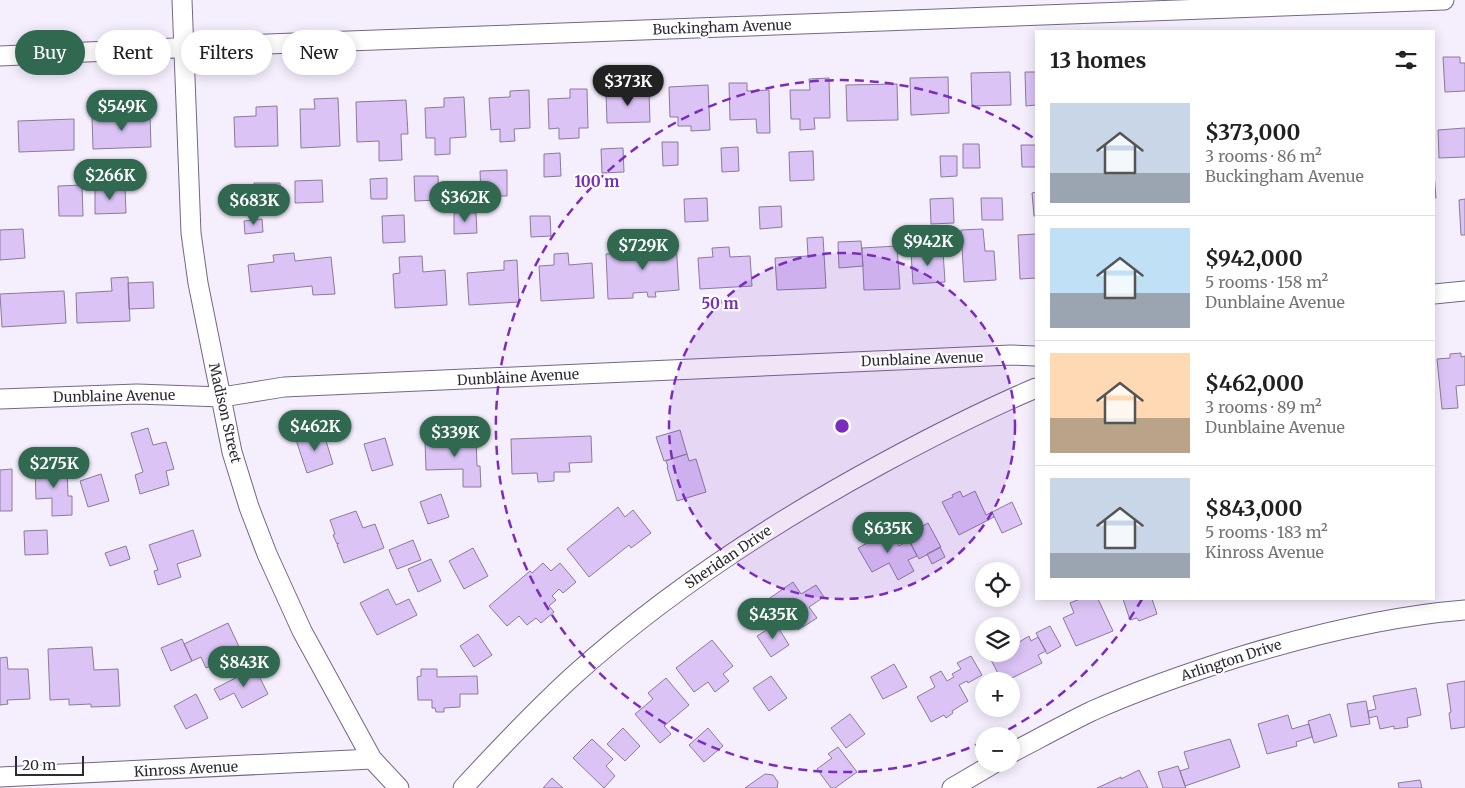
<!DOCTYPE html>
<meta charset="utf-8">
<style>
:root{--surface:#fff;--page:#f6f6f6;--text:#202124;--muted:#757577;--line:#e0e0e0;--accent:#306850}
body{margin:0;font-family:Merriweather,serif;background:var(--page);color:var(--text);height:100vh;display:flex;flex-direction:column;font-size:19px;white-space:nowrap}
*{box-sizing:border-box;margin:0}
p{font-size:16px;color:var(--muted)}
.icon{flex:none;width:28px;height:28px;fill:none;stroke:currentColor;stroke-width:2;stroke-linecap:round;stroke-linejoin:round}
.map{position:relative;flex:1;overflow:hidden}
.details{position:absolute;left:1035px;top:30px;width:400px;height:570px;display:flex;flex-direction:column;background:var(--surface);border-radius:0px;box-shadow:0 2px 12px #0003}
.details>*{flex:none}
.hud{position:absolute;left:15px;top:30px;width:475px;height:45px;display:flex;gap:10px}
.controls{position:absolute;left:975px;top:562px;display:grid;gap:10px}
.controls a{display:grid;place-items:center;width:45px;height:45px;border-radius:50%;background:var(--surface);box-shadow:0 2px 12px #0003;font-size:25px}
.scale{position:absolute;left:15px;bottom:12px;width:69px;box-sizing:border-box;padding-left:5px;border:2px solid #2f2936;border-top:0;font-size:14px;line-height:18px;white-space:nowrap;color:#2f2936;-webkit-text-stroke:4px #fff;paint-order:stroke}
.price{position:absolute;translate:-50% -42px;padding:0 11px;border-radius:18px;background:var(--accent);color:#fff;font-size:16px;line-height:32px;filter:drop-shadow(0 1px 2px #0008)}
.price::after{content:'';position:absolute;left:50%;top:30px;width:15px;height:11px;margin-left:-8px;background:inherit;clip-path:polygon(0 0,100% 0,50% 100%)}
.price.active{background:#222;color:#fff}
ul{padding:0;list-style:none}
li{display:flex;align-items:center;gap:15px;height:125px;padding:0 15px}
li+li{border-top:1px solid var(--line)}
li span{display:grid;place-items:center;flex:none;width:140px;height:100px;border-radius:0px;color:#555}
li>.icon{margin-inline-start:auto}
span .icon{width:60px;height:60px;fill:#fffc;stroke-width:1}
li b{font-size:21px}
h2{display:flex;justify-content:space-between;align-items:center;height:60px;padding:0 15px;font-size:21px}
.chip{padding:0 18px;border-radius:22px;background:var(--surface);box-shadow:0 2px 12px #0003;font-size:18px;line-height:45px}
.chip.active{background:var(--accent);color:#fff}
.map>svg:first-child{display:block}
</style>
<div class="map">
<svg width="1465" height="788" viewBox="0 0 1465 788">
<rect width="100%" height="100%" fill="#f5effd"/>
<!-- building -->
<path fill="#dbc3f6" stroke="#8a7b9a" d="M1443,57h17v6h5v28l-20,1z
M1010,72l1,33 -39,1 -1,-33z
M1025,72h11v33l-10,1z
M948,77l1,36 -38,2 -1,-37z
M829,78l1,40h-16l1,11 -15,1v-11h-9l-1,-29h20l-1,-11z
M729,83h18v8l22,-1 1,43h-13l-1,-14 -26,1z
M897,84l1,36 -51,1 -1,-36z
M708,85l2,45 -19,1v-5h-13v-9h-8l-1,-30z
M570,89h17l1,39h-9v10l-20,1v-11l-10,1 -1,-30 22,-1z
M529,90l1,38 -16,1 1,12 -15,1v-13l-9,1 -2,-32 21,-1v-6z
M649,90l1,32 -43,1 -1,-31z
M464,97l2,40 -16,1v16l-15,1v-17h-9l-1,-30 19,-1v-9z
M338,98l2,48 -39,2 -1,-39h15l-1,-10z
M406,100l2,34h-7l1,26 -23,1v-20l-22,1 -1,-40z
M277,106l1,40 -43,1 -1,-30 22,-1v-9z
M150,115l1,32 -58,2 -1,-32z
M74,119v31l-55,2 -1,-31z
M1465,128v29l-26,1 -1,-28z
M662,142h16v23l-15,1z
M963,144h16l1,24h-17z
M1021,145h15v22h-14z
M738,147l1,24 -17,1 -1,-24z
M623,148l1,24 -22,1 -1,-24z
M813,151l1,29 -24,1 -1,-29z
M560,153l1,23 -17,1v-23z
M940,156h17v20l-16,1z
M507,170v26h-26l-1,-25z
M1434,173l2,25h-2z
M414,176h24l1,24 -24,1z
M387,178v21h-16l-1,-20z
M322,180l1,22 -28,1v-22z
M254,183h26l1,26h-27z
M82,185l1,31h-24l-1,-30z
M125,187l1,26 -31,1v-26z
M1036,192v24h-2l-2,-23z
M707,198l1,23 -23,1 -1,-23z
M953,198l1,25 -23,1 -1,-25z
M981,198h21l1,22h-21z
M1465,199v36h-4l-2,-35z
M781,206l1,21 -22,2 -1,-22z
M454,213h22l1,20 -23,1z
M404,215l1,27 -22,1 -1,-27z
M530,216h20l1,20 -20,1z
M262,219l1,13 -18,2 -1,-13z
M23,229l2,29 -25,2v-30z
M983,229l2,22h9l2,29 -32,2 -3,-52z
M1036,234v44l-16,1 -2,-44z
M823,237l3,51 -49,2 -2,-32 33,-2 -1,-18z
M861,241l2,25 -24,2 -1,-26z
M676,242l3,48 -24,2 1,5h-8l-1,-5 -14,1v5l-25,1 -2,-45 23,-1v-5l24,-1v-3z
M897,246l3,43 -36,1 -2,-42z
M729,247l1,10 20,-1 2,30 -52,3 -2,-31 15,-1 -1,-9z
M943,251l2,31 -32,2 -2,-32z
M294,253l1,8 36,-4 4,37 -22,1 -1,-9 -61,6 -3,-27 26,-3 -1,-7z
M568,253l1,12 23,-2 2,35 -53,3 -2,-35 15,-1v-11z
M422,256l1,16 22,-2 2,35 -52,3 -2,-34 7,-1 -1,-16z
M517,260l2,42 -50,3 -2,-32 37,-3v-9z
M128,277l2,44 -53,2 -1,-30 36,-2 -1,-13z
M153,282l1,26 -25,1 -1,-26z
M64,291l2,32 -64,4 -2,-33z
M1461,353v4l4,-1v29l-9,1 2,22 -16,1 -5,-50 13,-1v-4z
M148,428l5,17 13,-3 8,27 -8,2 3,14 -29,9 -5,-19 8,-3 -12,-39z
M680,430l7,24 -23,7 -8,-24z
M323,431l10,33 -26,9 -11,-33z
M591,436l1,26 -23,1 1,9h-16v9l-16,1 -1,-9 -25,1 -1,-35z
M385,438l8,27 -21,6 -8,-27z
M476,438l1,28h3l1,21h-18v-18l-37,1 -1,-30z
M687,454l2,7 7,-2 10,33 -29,9 -10,-34h1l-2,-6z
M67,467l1,29h4v19l-20,1v-18l-16,1 -1,-31z
M12,469v42h-12v-41z
M101,474l8,27 -21,6 -8,-26z
M960,491l3,6 12,-6 11,24 6,-3 2,5 -35,18 -17,-33 11,-5 -1,-2z
M441,494l8,23 -21,7 -8,-22z
M1012,502l10,22 -20,9 -10,-21z
M618,507l7,10 8,-7 18,23 -20,15 -2,-3 -40,32 -22,-28z
M356,511l7,17 12,-4 9,24 -40,15 -7,-18 2,-2 -2,1 -4,-9 2,-1 -5,-14z
M928,523l13,24 -22,12 -13,-24z
M47,530l1,24 -23,1 -1,-24z
M193,530l8,26 -24,8 4,13 -23,8 -4,-14 4,-1 -9,-25z
M890,530l9,16 10,-6 8,16 -9,4 6,11 -16,9 -9,-17 -17,9 -14,-24 11,-6 -2,-3 9,-5 1,3z
M413,540l8,20 -24,9 -8,-19z
M126,546l4,13 -20,7 -5,-13z
M940,547l5,10 -13,7 -5,-10z
M473,548l15,28 -24,13 -15,-28z
M431,559l10,22 -23,11 -10,-23z
M543,563l8,8 9,-8 16,19 -13,11 -4,-4 -7,7 4,4 -7,6 5,6 -13,11 -5,-5 -9,7 -8,-9 -12,10 -18,-20 41,-35 2,2z
M793,582l8,12 15,-9 8,12 -15,10 8,11 -19,12 -7,-10 -8,5 -16,-25z
M388,589l8,16 13,-6 8,16 -40,20 -17,-32z
M1080,599h18l15,32 -37,15 -13,-28 11,-5 -4,-10z
M1123,599h29l5,15 -18,7 -2,-3 -7,2z
M228,623l13,28 -35,17 -5,-11 -9,4 -8,-17z
M776,624l13,21 -18,12 -14,-21z
M1050,626l11,20 -14,8 -11,-21z
M478,634l14,21 -18,12 -14,-21z
M1029,636l2,5 7,-4 8,14 -8,4 4,8 -36,18h-4l-12,-23 8,-4h13v-7z
M182,639l10,22 -21,10 -10,-23z
M712,640l21,26 -10,8 6,7 -14,11 -7,-10 -14,10 -18,-24z
M92,647l2,23 24,-1 2,37 -29,1v-3l-22,1v-6l-19,1 -2,-51z
M971,656l11,19 -14,8 -1,-2 -8,4 9,16 -16,10 1,2 -7,5 -2,-3 -13,7 -14,-25 18,-10 -5,-10 11,-6 6,10 7,-4 -2,-3 9,-5 -4,-6z
M7,657l1,12h20l2,30 -23,1 1,4 -8,1v-47z
M894,664l13,23 -24,12 -12,-22z
M255,668l13,26 -26,14 -8,-15 -14,7 -6,-11z
M421,669h16v8l40,-1 1,18h-18v13l-16,1v4h-8l-1,-4h-3v-8h-14l-1,-23 4,-1z
M771,676l16,22 -18,13 -16,-23z
M666,678l23,27 -25,21 7,8 -11,9 -25,-29 18,-15 -5,-6z
M1465,681v46l-14,2 -2,-16 2,-1 -4,-28z
M1416,688l5,27 -14,3 1,9 -14,2v-3l-14,3 -3,-13 -8,2 -1,-7 8,-2 -3,-13z
M196,694l12,24 -22,11 -12,-23z
M1366,701l4,23 -19,3 -4,-23z
M850,714l15,20 -19,14 -15,-20z
M1330,714l7,22 -23,7 -6,-22z
M1288,715l4,14 17,-5 3,13 -16,5 1,4 -30,8 -9,-30z
M623,728l17,18 -15,15 -18,-17z
M708,728l15,18 -19,16 -15,-17z
M592,739l21,20 -7,7 9,10 -11,12 -31,-30z
M1230,739l10,28 -55,19 -5,-15 9,-3 -5,-16z
M838,747l19,25 -22,16h-4l-14,-19 15,-11 -4,-4z
M1178,766l8,22h-23l-5,-16z
M1139,770l9,18h-51l24,-11v2z
M765,774l8,1 5,7 -1,6h-32z
M552,778l11,10h-20z
M1420,780l2,8h-23l-1,-5z"/>
<g fill="none" stroke-linecap="round" stroke-linejoin="round">
<!-- minor casing -->
<g stroke="#766786" stroke-width="21">
<path id="minor" d="M182,0l9,233 7,50 34,169 17,55 18,47 35,77 70,128 27,29
M0,56l217,-10 1227,-46
M1434,294l31,-3
M0,399l137,-5 85,3 62,-10 727,-32 25,1
M1011,753c27,-14 54,-29 81,-42 49,-22 99,-39 150,-55 73,-22 147,-40 223,-46
M0,777l372,-18
M463,788c35,-38 71,-76 109,-111 94,-85 200,-154 311,-214 50,-27 101,-53 153,-75
M952,788l41,-24"/>
</g>
<!-- minor -->
<use href="#minor" stroke="#fff" stroke-width="19"/>
</g>
<!-- distance rings -->
<circle cx="842" cy="426" r="173" fill="#7b2cbf" fill-opacity=".12"/>
<g fill="none" stroke="#7b2cbf" stroke-width="2.5" stroke-dasharray="9 6">
<circle cx="842" cy="426" r="173"/>
<path d="M1142 599A346 346 0 0 1 996 736M983 742A346 346 0 1 1 1035 139"/>
</g>
<g text-anchor="middle" stroke-width="4.5" stroke-linejoin="round" paint-order="stroke">
<!-- street labels -->
<g font-size="14" fill="#2f2936" stroke="#fff">
<text transform="translate(722 27) rotate(-2)" y="5">Buckingham Avenue</text>
<text transform="translate(922 359) rotate(-2)" y="5">Dunblaine Avenue</text>
<text transform="translate(518 377) rotate(-3)" y="5">Dunblaine Avenue</text>
<text transform="translate(114 396) rotate(-1)" y="5">Dunblaine Avenue</text>
<text transform="translate(225 413) rotate(77)" y="5">Madison Street</text>
<text transform="translate(728 557) rotate(-34)" y="5">Sheridan Drive</text>
<text transform="translate(1231 660) rotate(-18)" y="5">Arlington Drive</text>
<text transform="translate(186 769) rotate(-3)" y="5">Kinross Avenue</text>
</g>
</g>
<circle cx="842" cy="426" r="8" fill="#7b2cbf" stroke="#fff" stroke-width="2.5"/>
<g font-size="15" text-anchor="middle" font-weight="bold" fill="#7b2cbf" stroke="#fff" stroke-width="4.5" stroke-linejoin="round" paint-order="stroke">
<text x="597" y="187">100 m</text>
<text x="720" y="309">50 m</text>
</g>
</svg>
<div class="controls">
<a><svg class="icon" aria-label="locate" viewBox="0 0 24 24"><circle cx="12" cy="12" r="6"/><path d="M12 2v4M12 18v4M2 12h4M18 12h4"/></svg></a>
<a><svg class="icon" aria-label="layers" viewBox="0 0 24 24"><path d="M12 4l9 5-9 5-9-5zM3 14l9 5 9-5"/></svg></a>
<a>+</a>
<a>−</a>
</div>
<div class="scale">20 m</div>
<b class="price active" style="left:628px;top:107px">$373K</b>
<b class="price" style="left:122px;top:132px">$549K</b>
<b class="price" style="left:110px;top:201px">$266K</b>
<b class="price" style="left:465px;top:223px">$362K</b>
<b class="price" style="left:254px;top:226px">$683K</b>
<b class="price" style="left:928px;top:267px">$942K</b>
<b class="price" style="left:643px;top:271px">$729K</b>
<b class="price" style="left:315px;top:452px">$462K</b>
<b class="price" style="left:455px;top:458px">$339K</b>
<b class="price" style="left:54px;top:489px">$275K</b>
<b class="price" style="left:888px;top:554px">$635K</b>
<b class="price" style="left:773px;top:640px">$435K</b>
<b class="price" style="left:244px;top:688px">$843K</b>
<div class="hud">
<a class="chip active">Buy</a>
<a class="chip">Rent</a>
<a class="chip">Filters</a>
<a class="chip">New</a>
</div>
<section class="details">
<h2>13 homes<svg class="icon" aria-label="filters" viewBox="0 0 24 24"><path d="M4 7h16M4 17h16"/><circle cx="9" cy="7" r="2"/><circle cx="15" cy="17" r="2"/></svg></h2>
<ul>
<li><span style="background:linear-gradient(#c9d6e8 70%,#9aa5b1 0)"><svg class="icon" aria-label="home" viewBox="0 0 24 24"><path d="M3 11l9-7 9 7M6 9v11h12V9"/></svg></span><div><b>$373,000</b><p>3 rooms · 86 m²</p><p>Buckingham Avenue</p></div></li>
<li><span style="background:linear-gradient(#bfe0f5 65%,#9aa5b1 0)"><svg class="icon" aria-label="home" viewBox="0 0 24 24"><path d="M3 11l9-7 9 7M6 9v11h12V9"/></svg></span><div><b>$942,000</b><p>5 rooms · 158 m²</p><p>Dunblaine Avenue</p></div></li>
<li><span style="background:linear-gradient(#ffd9b3 65%,#b9a48a 0)"><svg class="icon" aria-label="home" viewBox="0 0 24 24"><path d="M3 11l9-7 9 7M6 9v11h12V9"/></svg></span><div><b>$462,000</b><p>3 rooms · 89 m²</p><p>Dunblaine Avenue</p></div></li>
<li><span style="background:linear-gradient(#c9d6e8 75%,#9aa5b1 0)"><svg class="icon" aria-label="home" viewBox="0 0 24 24"><path d="M3 11l9-7 9 7M6 9v11h12V9"/></svg></span><div><b>$843,000</b><p>5 rooms · 183 m²</p><p>Kinross Avenue</p></div></li>
</ul>
</section>
</div>
